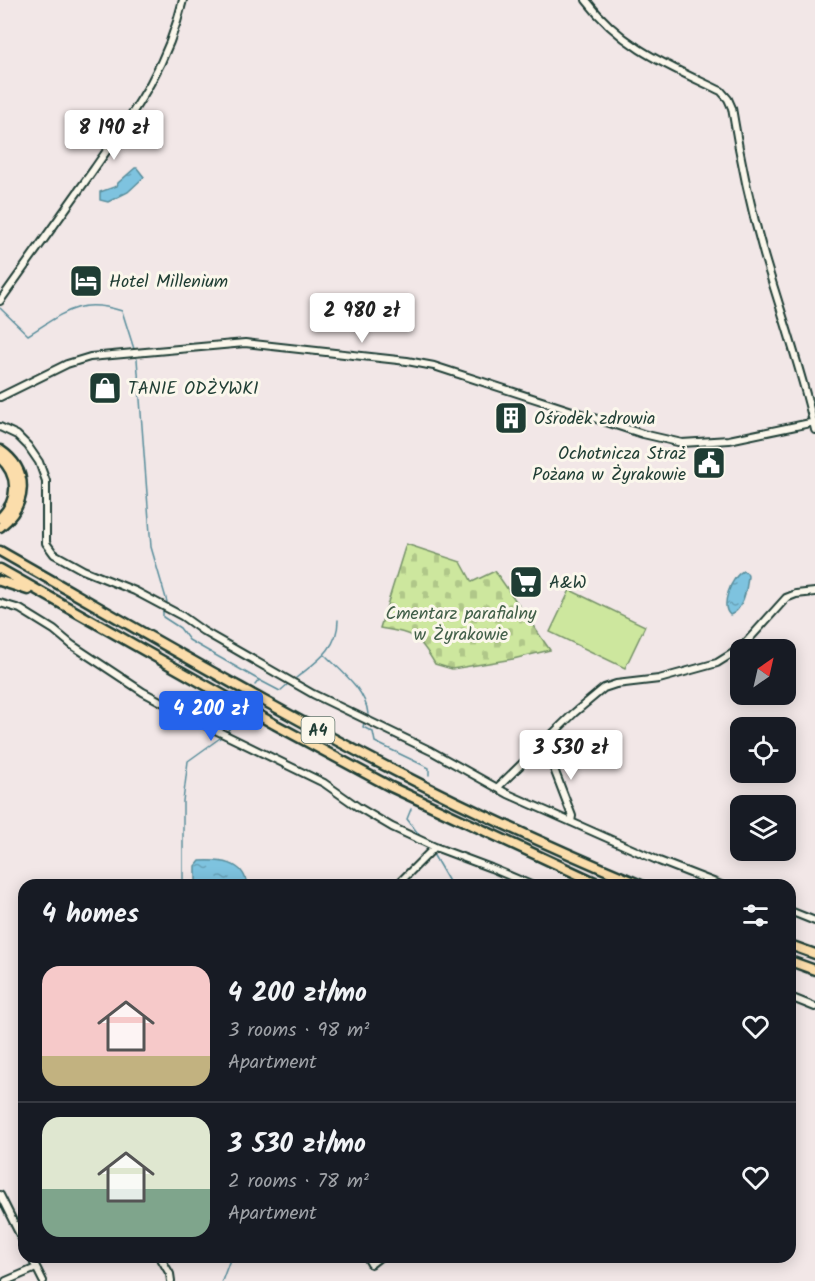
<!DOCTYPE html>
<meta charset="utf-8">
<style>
:root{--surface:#171b24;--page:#242831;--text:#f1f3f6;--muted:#9ea1a6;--line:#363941;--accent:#2563eb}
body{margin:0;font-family:Kalam,sans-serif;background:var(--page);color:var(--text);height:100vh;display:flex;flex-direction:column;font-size:22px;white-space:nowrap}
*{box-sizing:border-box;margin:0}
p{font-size:20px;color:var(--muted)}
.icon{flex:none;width:33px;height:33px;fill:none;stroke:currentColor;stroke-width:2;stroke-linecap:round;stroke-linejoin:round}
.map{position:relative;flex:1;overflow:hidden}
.drawer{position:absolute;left:18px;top:879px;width:778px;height:384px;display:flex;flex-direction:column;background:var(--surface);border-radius:18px;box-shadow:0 3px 15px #0003}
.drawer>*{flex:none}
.needle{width:39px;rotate:34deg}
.controls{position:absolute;left:730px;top:639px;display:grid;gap:12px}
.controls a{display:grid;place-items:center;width:66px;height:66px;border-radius:12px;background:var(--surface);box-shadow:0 3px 15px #0003;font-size:30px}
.price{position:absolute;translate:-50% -51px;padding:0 14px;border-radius:6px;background:#fff;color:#222;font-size:20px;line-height:39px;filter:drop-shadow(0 2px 3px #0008)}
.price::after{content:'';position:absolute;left:50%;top:36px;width:18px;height:14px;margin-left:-9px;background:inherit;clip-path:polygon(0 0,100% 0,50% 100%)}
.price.current{background:var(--accent);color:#fff}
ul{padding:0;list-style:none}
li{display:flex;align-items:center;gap:18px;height:150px;padding:0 24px}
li+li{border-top:2px solid var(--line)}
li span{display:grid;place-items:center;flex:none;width:168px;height:120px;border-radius:18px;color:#555}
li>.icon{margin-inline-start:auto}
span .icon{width:72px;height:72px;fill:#fffc;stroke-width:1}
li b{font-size:26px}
h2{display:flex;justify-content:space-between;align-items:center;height:72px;padding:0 24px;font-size:26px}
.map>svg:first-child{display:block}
</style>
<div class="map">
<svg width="815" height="1281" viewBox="0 0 815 1281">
<defs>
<pattern id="cemetery-stones" width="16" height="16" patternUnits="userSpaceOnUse" patternTransform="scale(1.5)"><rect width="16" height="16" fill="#cde79e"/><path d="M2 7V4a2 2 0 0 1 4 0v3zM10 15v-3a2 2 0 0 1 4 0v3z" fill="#b0c789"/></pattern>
<pattern id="water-ripples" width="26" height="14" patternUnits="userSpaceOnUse" patternTransform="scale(1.5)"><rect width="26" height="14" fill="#7ec3df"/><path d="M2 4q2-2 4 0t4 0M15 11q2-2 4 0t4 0" fill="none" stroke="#67a0b6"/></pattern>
</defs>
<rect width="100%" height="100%" fill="#f2e7e7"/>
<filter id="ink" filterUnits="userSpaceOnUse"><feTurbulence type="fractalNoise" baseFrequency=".0167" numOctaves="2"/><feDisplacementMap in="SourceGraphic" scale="12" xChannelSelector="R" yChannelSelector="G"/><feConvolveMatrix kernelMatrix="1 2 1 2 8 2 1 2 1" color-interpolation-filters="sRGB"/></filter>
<g filter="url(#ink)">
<!-- green -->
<path fill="#cde79e" stroke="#769269" stroke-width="1.5" d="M570,590l75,36 -20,42 -75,-36z"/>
<!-- cemetery -->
<path fill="url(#cemetery-stones)" stroke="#769269" stroke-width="1.5" d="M406,544l55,18 11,20 23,-11 55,79 -37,9 -61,10 -17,-5c-18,-31 -22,-30 -55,-36z"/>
<!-- water -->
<path fill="url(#water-ripples)" stroke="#588d9b" stroke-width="1.5" d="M135,168h2l7,9 -16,15 -20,10 -8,-2v-8l17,-6 1,-3z
M743,571l4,2 1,3c-1,12 -5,35 -18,39 -10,-9 1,-38 13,-44z
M200,861c20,-1 44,0 47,24h-51v-19z"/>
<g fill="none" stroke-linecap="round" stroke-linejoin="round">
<!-- stream -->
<path stroke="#588d9b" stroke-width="1.5" d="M0,308l28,27c36,-22 50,-38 94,-24l12,38
M137,359l14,188 16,55
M163,611v6l17,11 9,12 70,40
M325,655c16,16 41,35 43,59
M296,678c21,-17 42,-29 42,-58
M255,685l4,-5 21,11 8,-7
M364,723l-1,4 10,5 2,10 54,26v7
M227,732l10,-14
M411,809l-4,10 13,17
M433,854l18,31
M183,885v-84l5,-40 32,-23
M222,1281l9,-24"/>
<!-- minor casing -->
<g stroke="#1f3d34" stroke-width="10">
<path id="minor" d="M586,0c36,48 83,66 135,91l7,8 4,9c8,50 18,98 32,147 17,58 38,116 51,175
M0,301c31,-44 63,-88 94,-132 39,-56 73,-101 89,-169
M0,397l67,-33 23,-7 155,-14 162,18 27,5 209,68 39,9 47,-3 86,-18
M0,427l17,8 11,11 11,16 7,19v62l8,11 29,16 52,21 47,25 21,15 110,63 118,57 77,43 151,67 62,24
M0,603l20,6 34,21 18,15 71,47 64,34 117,57 34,24 34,20 43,20 56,21 40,17
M544,743l28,73 -1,6
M497,788l77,-75 30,-25 12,-4 43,-5 58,-16 24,-15 45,-50 10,-4 19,-2
M397,885l38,-38
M790,911l25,10
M790,997l25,10
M0,1195l24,48
M31,1257l12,24
M160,1257l10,17 1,7
M367,1257l4,7 9,-7
M6,1281l30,-13"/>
</g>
<!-- highway casing -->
<g stroke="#1f3d34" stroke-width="13">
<path id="highway" d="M0,450c31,21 27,55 0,77
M0,458c19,17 19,42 0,60
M0,551c132,75 263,152 397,221 79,41 161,78 244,113
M0,569l276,156 115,62 210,98
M0,581l28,9
M790,945l25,9
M790,961l25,9"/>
</g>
<!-- minor -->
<use href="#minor" stroke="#fbf7ec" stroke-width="6"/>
<!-- highway -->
<use href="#highway" stroke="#fbddab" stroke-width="8"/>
</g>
</g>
<!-- icons -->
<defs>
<g id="hotel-square" transform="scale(1.725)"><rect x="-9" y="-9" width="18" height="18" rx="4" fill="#1f3d34" stroke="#fbf7ec"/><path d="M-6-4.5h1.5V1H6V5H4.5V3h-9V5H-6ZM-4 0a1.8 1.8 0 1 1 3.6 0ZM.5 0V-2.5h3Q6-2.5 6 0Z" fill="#fff"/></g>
<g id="shop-square" transform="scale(1.725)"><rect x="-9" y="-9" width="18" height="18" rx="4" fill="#1f3d34" stroke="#fbf7ec"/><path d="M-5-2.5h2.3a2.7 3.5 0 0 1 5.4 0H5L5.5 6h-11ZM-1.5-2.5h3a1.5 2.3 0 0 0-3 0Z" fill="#fff"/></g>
<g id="building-square" transform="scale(1.725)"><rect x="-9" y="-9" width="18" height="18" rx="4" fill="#1f3d34" stroke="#fbf7ec"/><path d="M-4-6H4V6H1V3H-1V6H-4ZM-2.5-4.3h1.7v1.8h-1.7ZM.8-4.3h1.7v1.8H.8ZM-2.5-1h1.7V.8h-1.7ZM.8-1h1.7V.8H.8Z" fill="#fff"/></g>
<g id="civic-square" transform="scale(1.725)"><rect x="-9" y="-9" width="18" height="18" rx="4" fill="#1f3d34" stroke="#fbf7ec"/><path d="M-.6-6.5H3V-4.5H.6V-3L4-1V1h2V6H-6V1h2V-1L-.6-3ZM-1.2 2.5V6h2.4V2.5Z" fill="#fff"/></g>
<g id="supermarket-square" transform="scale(1.725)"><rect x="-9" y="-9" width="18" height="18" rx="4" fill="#1f3d34" stroke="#fbf7ec"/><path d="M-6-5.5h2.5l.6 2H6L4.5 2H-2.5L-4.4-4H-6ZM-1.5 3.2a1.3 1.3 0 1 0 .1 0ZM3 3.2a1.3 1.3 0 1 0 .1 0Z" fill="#fff"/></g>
</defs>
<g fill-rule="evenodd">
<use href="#hotel-square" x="86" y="281"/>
<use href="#shop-square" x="105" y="388"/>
<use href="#building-square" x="511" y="418"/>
<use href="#civic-square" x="709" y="463"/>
<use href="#supermarket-square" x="526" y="582"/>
</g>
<g text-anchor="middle" stroke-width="6" stroke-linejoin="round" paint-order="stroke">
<!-- shield labels -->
<rect fill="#fbf7ec" stroke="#61756b" stroke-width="1.5" x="301.5" y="717" width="33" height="26" rx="4.5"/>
<g font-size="16" font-weight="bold" fill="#1f3d34">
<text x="318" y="736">A4</text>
</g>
<!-- poi labels -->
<g font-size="18" fill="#1f3d34" stroke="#fbf7ec" text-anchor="start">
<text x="109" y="287">Hotel Millenium</text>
<text x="128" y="394">TANIE ODŻYWKI</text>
<text x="534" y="424">Ośrodek zdrowia</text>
<text x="686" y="459" text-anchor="end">Ochotnicza Straż<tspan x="686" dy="21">Pożana w Żyrakowie</tspan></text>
<text x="549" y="588">A&amp;W</text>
</g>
<!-- park labels -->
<g font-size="18" fill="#425f49" stroke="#fbf7ec">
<text x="461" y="619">Cmentarz parafialny<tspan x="461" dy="21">w Żyrakowie</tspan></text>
</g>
</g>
</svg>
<div class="controls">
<a><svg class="needle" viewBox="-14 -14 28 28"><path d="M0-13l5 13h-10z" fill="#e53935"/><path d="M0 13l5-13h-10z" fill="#9ea1a6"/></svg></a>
<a><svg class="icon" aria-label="locate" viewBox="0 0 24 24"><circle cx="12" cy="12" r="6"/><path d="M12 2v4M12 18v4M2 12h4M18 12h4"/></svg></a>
<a><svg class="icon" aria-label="layers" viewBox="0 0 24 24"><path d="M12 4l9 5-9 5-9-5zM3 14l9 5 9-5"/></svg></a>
</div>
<b class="price" style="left:114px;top:161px">8 190 zł</b>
<b class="price" style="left:362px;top:344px">2 980 zł</b>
<b class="price current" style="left:211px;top:742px">4 200 zł</b>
<b class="price" style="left:571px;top:781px">3 530 zł</b>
<section class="drawer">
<h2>4 homes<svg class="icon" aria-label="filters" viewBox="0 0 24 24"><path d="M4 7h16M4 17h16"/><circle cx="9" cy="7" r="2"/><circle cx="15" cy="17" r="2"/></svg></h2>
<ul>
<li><span style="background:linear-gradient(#f6c9c9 75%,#c2b280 0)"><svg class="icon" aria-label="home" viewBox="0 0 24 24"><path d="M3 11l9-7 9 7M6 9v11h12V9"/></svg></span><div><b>4 200 zł/mo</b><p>3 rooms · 98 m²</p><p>Apartment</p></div><svg class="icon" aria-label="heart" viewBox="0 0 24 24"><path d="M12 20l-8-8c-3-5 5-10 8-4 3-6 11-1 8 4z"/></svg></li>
<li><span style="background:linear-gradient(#dfe7d0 60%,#7fa58c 0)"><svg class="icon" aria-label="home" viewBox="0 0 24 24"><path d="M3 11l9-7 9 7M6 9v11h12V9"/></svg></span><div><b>3 530 zł/mo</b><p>2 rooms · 78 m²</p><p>Apartment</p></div><svg class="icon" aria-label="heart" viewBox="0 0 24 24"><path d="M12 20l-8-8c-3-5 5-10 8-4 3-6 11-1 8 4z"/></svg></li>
</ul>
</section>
</div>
